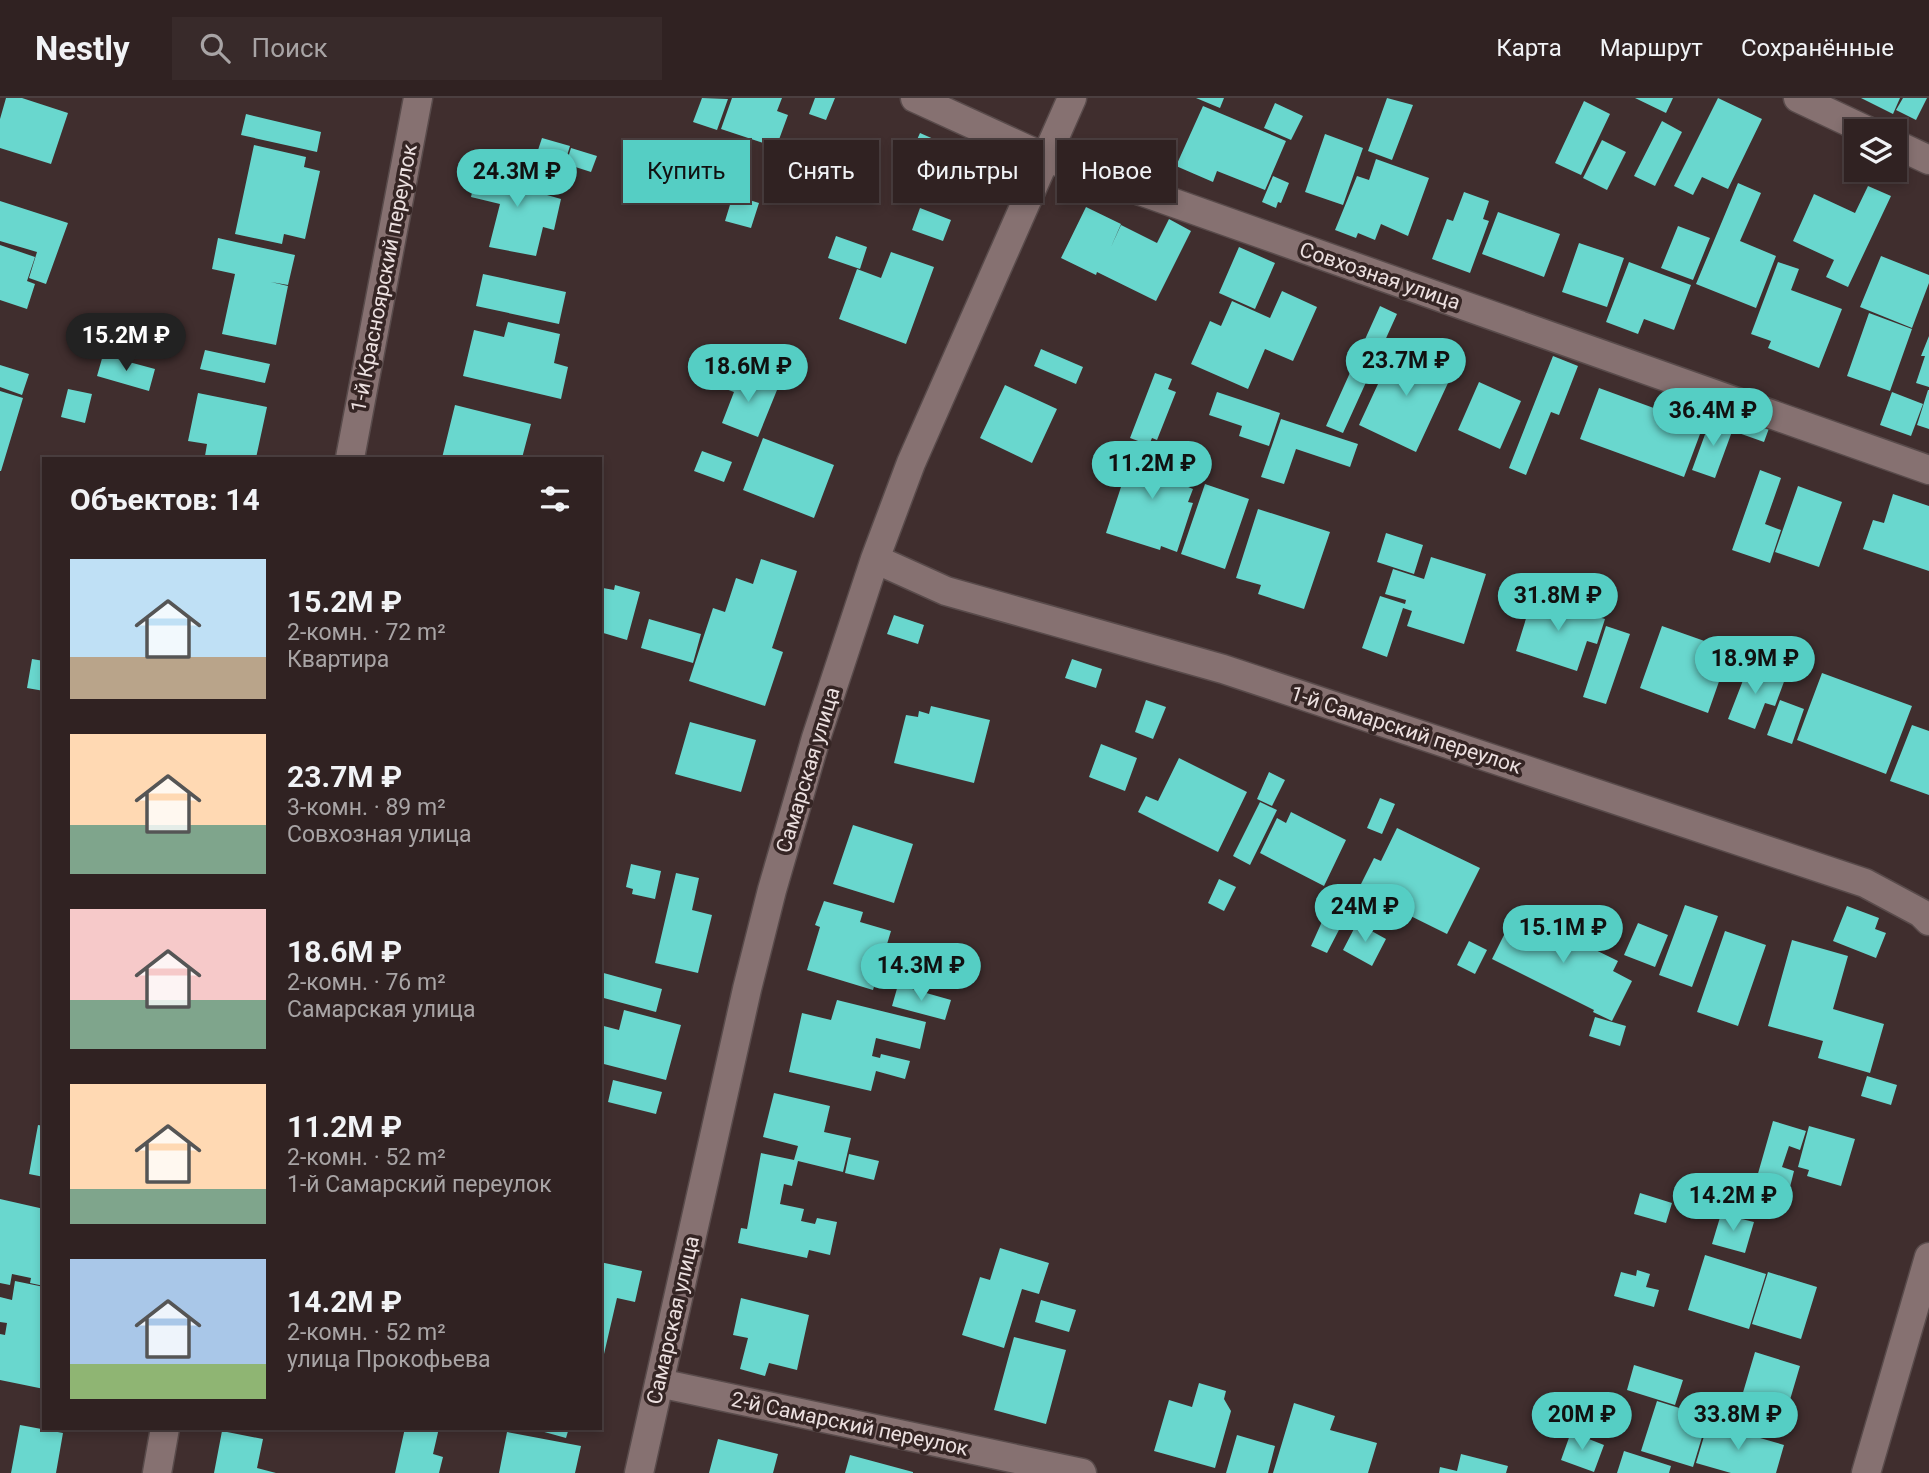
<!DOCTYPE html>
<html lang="ru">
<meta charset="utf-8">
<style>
:root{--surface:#302222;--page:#382a2a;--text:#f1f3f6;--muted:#a8a4a5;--line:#4b3f40;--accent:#55cec4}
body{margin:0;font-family:Roboto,sans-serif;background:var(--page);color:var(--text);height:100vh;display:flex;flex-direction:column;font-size:26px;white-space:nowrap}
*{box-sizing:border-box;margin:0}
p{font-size:23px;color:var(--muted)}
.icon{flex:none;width:38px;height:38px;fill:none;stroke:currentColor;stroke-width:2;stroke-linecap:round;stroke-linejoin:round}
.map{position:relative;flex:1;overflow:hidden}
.panel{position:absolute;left:42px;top:359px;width:560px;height:973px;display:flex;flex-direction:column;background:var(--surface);border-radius:0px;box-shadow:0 4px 10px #0003,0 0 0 2px var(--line)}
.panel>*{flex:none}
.guide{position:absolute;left:623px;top:42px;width:665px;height:63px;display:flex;gap:14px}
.tools{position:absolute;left:1844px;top:21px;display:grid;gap:14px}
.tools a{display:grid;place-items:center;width:63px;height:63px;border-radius:0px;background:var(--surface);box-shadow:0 4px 10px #0003,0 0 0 2px var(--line);font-size:35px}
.price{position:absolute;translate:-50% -60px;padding:0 16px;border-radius:24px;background:var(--accent);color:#111;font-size:23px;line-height:46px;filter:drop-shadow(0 2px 4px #0008)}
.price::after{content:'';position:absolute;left:50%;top:42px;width:21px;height:16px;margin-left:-10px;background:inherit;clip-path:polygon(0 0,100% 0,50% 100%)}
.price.selected{background:#222;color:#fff}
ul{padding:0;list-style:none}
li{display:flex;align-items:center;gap:21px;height:175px;padding:0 28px}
li span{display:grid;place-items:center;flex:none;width:196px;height:140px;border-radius:0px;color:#555}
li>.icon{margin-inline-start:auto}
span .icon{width:84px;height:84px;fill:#fffc;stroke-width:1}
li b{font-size:30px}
h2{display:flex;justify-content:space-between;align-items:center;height:84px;padding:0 28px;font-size:30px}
.tag{padding:0 24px;border-radius:0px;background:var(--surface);box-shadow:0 4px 10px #0003,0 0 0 2px var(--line);font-size:24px;line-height:63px}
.tag.selected{background:var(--accent);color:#111}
header{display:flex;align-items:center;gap:42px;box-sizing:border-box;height:98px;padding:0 35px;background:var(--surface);border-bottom:2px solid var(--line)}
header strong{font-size:33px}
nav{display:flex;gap:38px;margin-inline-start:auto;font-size:24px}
.search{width:490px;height:63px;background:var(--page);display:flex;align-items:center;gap:18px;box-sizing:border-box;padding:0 24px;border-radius:0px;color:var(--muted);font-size:26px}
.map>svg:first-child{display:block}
</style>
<header>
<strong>Nestly</strong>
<div class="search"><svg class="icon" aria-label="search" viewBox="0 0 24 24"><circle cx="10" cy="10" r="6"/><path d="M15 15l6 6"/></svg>Поиск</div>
<nav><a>Карта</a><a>Маршрут</a><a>Сохранённые</a></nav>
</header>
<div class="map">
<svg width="1929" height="1375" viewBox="0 0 1929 1375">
<rect width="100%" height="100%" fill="#402e2e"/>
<!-- building -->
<path fill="#69d7ce" d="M6,0h16l46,15 -17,51 -51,-16v-29z
M702,0l26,1 -11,31 -24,-8z
M732,0h50l-5,13 11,4 -11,30 -10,-3 -1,2 -45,-15z
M815,0h20l-9,22 -17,-6z
M1196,0h28l-4,10z
M1387,0l26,7 -21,55 -24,-9z
M1635,0h38l-7,15z
M1718,0l44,21 -34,70 -26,-12 -9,18 -19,-9z
M1861,0h39l-7,16z
M1903,0h24l-11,22 -20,-10z
M1584,3l26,13 -29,61 -26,-12z
M1275,5l28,13 -12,24 -27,-12z
M1203,8l83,35 -21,49 -48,-19 -4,11 -37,-16z
M246,16l75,18 -4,20 -76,-17z
M1662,23l20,11 -27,54 -21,-10z
M920,35l50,22 -19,41 -8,-4 -5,10 -41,-18z
M1325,36l38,14 -20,57 -38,-13z
M542,40l28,8 -7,22 -28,-9z
M1602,42l24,12 -19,38 -24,-12z
M254,47l52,12 -2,10 16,4 -15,68 -21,-5 -2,10 -47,-10z
M571,50l26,8 -6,16 -25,-8z
M1376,61l53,19 -21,58 -27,-12 -6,16 -17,-7 -2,5 -21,-8 22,-54 12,4z
M478,68l72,17 -3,12 14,4 -7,31 -11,-3 -7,29 -47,-9 11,-43 -29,-7z
M1273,78l16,7 -8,20 -3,-1 -2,6 -14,-6z
M1738,85l23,10 -21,48 36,15 -20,52 -60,-24z
M1868,88l23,10 -43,91 -22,-10 8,-17 -41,-19 21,-47 41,19z
M1464,94l25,9 -6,18 6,2 -19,52 -38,-14 15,-40 6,2z
M733,97l26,8 -8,25 -26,-7z
M0,103l68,22 -22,61 -17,-6 8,-26 -37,-11z
M1086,109l35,17 -10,23 10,-22 36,18 12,-24 22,12 -35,70 -59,-29 -1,3 -35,-17z
M920,110l31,12 -8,21 -31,-11z
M1498,114l62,22 -16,43 -62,-23z
M1678,128l32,12 -17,42 -32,-12z
M836,138l31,11 -7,22 -32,-11z
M218,140l77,17 -7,30 -17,-3 17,4 -12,59 -54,-11 13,-60 -23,-5z
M1579,145l45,15 -17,49 -45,-15z
M0,147l35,12 -8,24 8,3 -8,25 -27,-9z
M1239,149l36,16 -20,46 -36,-16z
M891,154l43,15 -28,77 -67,-25 18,-50 24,9z
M1881,158l48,19v8l-17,45 -52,-21z
M1629,164l62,23 -17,45 -30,-11 -6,15 -32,-12z
M1778,164l21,7 -8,21 51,19 -23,59 -51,-20 3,-7 -20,-7z
M483,176l83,18 -7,32 -83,-18z
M1282,193l35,16 -24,54 -28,-12 -17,40 -57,-25 19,-43 11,5 11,-25 38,17z
M1380,208l17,8 -54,119 -17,-7z
M1869,215l43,16 -22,62 -43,-15z
M508,224l52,12 -6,29 14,4 -7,32 -98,-23 11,-46 30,7z
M1929,238v51l-13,-4 9,-27h-4z
M1397,245l57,27 -38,82 -57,-27z
M1041,251l42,18 -7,17 -42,-18z
M205,252l65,14 -5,19 -65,-14z
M103,257l52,14 -6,22 -52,-15z
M1553,258l25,10 -19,49 -8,-3 -25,63 -17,-7z
M0,267l29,9 -7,21 -22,-8z
M730,273l47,19 -19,47 -36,-14 12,-31 -11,-4z
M1155,275l17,6 -4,10 8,3 -19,48 -5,-2 -3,7 -19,-7z
M1479,284l42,19 -21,48 -42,-19z
M1005,287l52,24 -25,54 -52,-25z
M1599,290l104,38 -19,51 -104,-38z
M68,291l24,5 -7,29 -24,-6z
M1928,292h1v39l-12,-4z
M0,293l23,7 -22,73h-1z
M1217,294l63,21 -11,33 -30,-10 3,-10 -33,-11z
M1892,294l31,12 -12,32 -31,-11z
M198,295l69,14 -11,51h-39l-12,-2 2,-12 -19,-3z
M455,307l76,19 -9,34h-80z
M1742,310l30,12 -8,22 -31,-11z
M1711,320l23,8 -19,52 -23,-8z
M1281,321l77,25 -8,23 -54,-18 -12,35 -23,-7z
M763,340l71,27 -20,53 -71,-28z
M1135,346l54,18 -8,22 12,5 -5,13 5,1 -16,49 -16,-6 -1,4 -54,-17z
M702,353l30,11 -8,20 -30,-11z
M1760,372l21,8 -16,46 16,6 -11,33 -38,-13z
M1205,386l44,15 -24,70 -44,-15z
M1798,388l44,16 -23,65 -44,-15z
M1893,396l36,12v65l-66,-22 10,-29 11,3z
M1258,411l72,23 -26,77 -46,-15 3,-9 -25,-7z
M1386,435l37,12 -9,29 -37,-12z
M1431,459l55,17 -22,70 -57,-18 5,-15 -9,-3 -16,49 -25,-9 18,-52 25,8 1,-4 -21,-6 8,-25 31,10z
M761,461l36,12 -25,77 11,4 -18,54 -76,-25 24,-73 12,4 11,-34 17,6z
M615,487l25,7 -13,48 -27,-8v-33l3,-11 11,2z
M1533,498l72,23 -8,25 -10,-3 -10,30 -61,-20z
M894,517l30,10 -6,19 -31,-10z
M649,521l52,15 -8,29 -52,-15z
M1606,528l24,8 -24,70 -23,-7z
M1662,528l68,24 -22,63 -68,-25z
M32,561l12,2v30l-17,-3z
M1072,561l30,10 -6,19 -31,-10z
M1749,567l36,14 -10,27 -10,-3 -10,26 -27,-10z
M1822,575l90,33 -26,68 -89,-34z
M1146,602l20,7 -13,32 -18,-7z
M1780,602l24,9 -12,35 -25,-9z
M931,608l59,14 -16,63 -80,-20 12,-48 12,2 1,-6 10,3z
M690,624l66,18 -15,52 -66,-18z
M1912,627l17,6v64l-39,-14z
M1101,646l36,14 -12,33 -36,-14z
M1179,660l68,34 -29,60 -80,-40 8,-16 12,5z
M1269,674l16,8 -13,26 -15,-7z
M1380,700l15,6 -13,30 -15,-6z
M1260,704l17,8 -27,55 -17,-9z
M1291,714l55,28 -22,46 -64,-33 17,-35 9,5z
M853,727l60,19 -19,59 -61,-19z
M1397,730l83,40 -33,66 -89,-44 16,-32 7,3z
M631,766l30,7 -6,28 -23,-5 1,-5 -7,-2z
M676,775l23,5 -7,32 20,5 -14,58 -43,-10z
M1219,781l17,8 -12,24 -16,-8z
M824,803l39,11 -3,10 31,9 -18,59 -66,-20 13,-43 -5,-2z
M1685,807l33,11 -26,71 -33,-12z
M1847,808l32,12 -4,11 11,4 -10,25 -43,-17z
M1516,813l102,50 -5,10 19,10 -20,40 -19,-9 1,-2 -102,-51z
M1325,817l17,9 -15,29 -16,-7z
M1357,825l29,16 -14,27 -29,-16z
M1638,825l30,12 -13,32 -31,-12z
M1725,833l41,14 -28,81 -41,-14z
M1792,842l56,16 -15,53 51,15 -14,49 -52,-15 5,-17 -55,-15z
M1469,843l18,9 -12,24 -18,-9z
M600,874l62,17 -6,23 -56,-15z
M898,887l53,15 -6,20 -53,-14z
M837,902l89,22 -6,27 -44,-11 -4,18 8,2 1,-4 29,7 -5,18 -29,-8 -5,20 -82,-19 13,-59 29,7z
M624,912l57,15 -15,55 -66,-17v-38l19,5z
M1595,919l31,9 -6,20 -31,-10z
M1867,978l30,9 -6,20 -30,-9z
M613,982l49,12 -6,22 -48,-12z
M774,995l56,13 -6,26 27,6 -8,34 -45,-11 -6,25 -8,-2 -4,20 24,5 -3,12 14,3 2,-6 20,4 -7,33 -21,-5 -2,8 -69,-15 3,-15 6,1 14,-76 33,7 4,-14 -35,-9z
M1773,1023l33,10 -6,19 -11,-4 -7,21 12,4 -4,16 -33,-10z
M38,1027l6,1v51l-15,-3z
M1809,1028l46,13 -14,47 -34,-10 2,-6 -11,-3z
M849,1056l30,7 -5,19 -29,-7z
M1640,1095l32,10 -6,20 -32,-9z
M0,1101l44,10v77l-14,-3 1,-5 -19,-4 -2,11 -10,-2z
M1721,1116l33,8 -9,31 -33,-9z
M1000,1150l49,15 -10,31 -17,-5 -18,59 -42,-13 18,-58 10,3z
M1705,1157l61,19 -17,55 -61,-19z
M600,1164l42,9 -7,31 -18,-4 -16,69z
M1637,1172l13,4 -4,13 13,3 -5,17 -40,-11 7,-24 15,4z
M1768,1174l49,15 -16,52 -49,-15z
M15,1183l29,6v102l-44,-9v-46l5,1 2,-12 -7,-1v-25l12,3z
M741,1200l68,17 -12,55 -28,-7 -4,13 -25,-7 8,-31 -15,-3z
M1041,1202l35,10 -7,22 -34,-10z
M1014,1239l52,13 -20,74 -52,-14z
M1755,1254l45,14 -16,54 -45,-14z
M1634,1267l49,15 -8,25 -48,-15z
M1199,1285l27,8 -2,8 7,12 -16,57 -61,-17 15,-51 23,7z
M1657,1303l51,16 -15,50 -52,-16z
M1294,1305l41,13 -5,14 47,13 -9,30h-95z
M1708,1325l76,22 -8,28h-45l-35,-10z
M20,1327l43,8 -7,40h-45z
M405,1330h34l-6,26 10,3 -4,16h-44z
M530,1330h39l-3,10z
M222,1333l41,8 -6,29 19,5h-62z
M507,1334l74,14 -6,27h-76z
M1571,1334l33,13 -10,27 -33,-12z
M1237,1337l38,11 -7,27h-42z
M718,1341l60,15 -5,19h-64z
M1624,1353l47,15 -2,7h-52z
M1461,1356l47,12 -2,7h-67l1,-6 17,4z
M850,1357l63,17v1h-68z"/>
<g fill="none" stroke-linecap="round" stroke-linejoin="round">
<!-- minor casing -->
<g stroke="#594b4b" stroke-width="31">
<path id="minor" d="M915,0l129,59 885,313
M1798,0l70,33
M1895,46l34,16
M350,360l68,-360
M875,461l71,32 277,78 642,214 56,30 8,8
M659,1285l423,90
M157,1375l8,-45
M639,1375l108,-484 25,-99 44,-152 59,-179 36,-96 161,-365
M1866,1375l63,-216"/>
</g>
<!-- minor -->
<use href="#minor" stroke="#867171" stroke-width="28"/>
</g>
<g text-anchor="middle" stroke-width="7" stroke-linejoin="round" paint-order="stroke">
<!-- street labels -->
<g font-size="21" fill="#ece0e0" stroke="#352524">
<text transform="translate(1380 178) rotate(19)" y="7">Совхозная улица</text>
<text transform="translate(384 180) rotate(-79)" y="7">1-й Красноярский переулок</text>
<text transform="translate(1406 632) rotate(18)" y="7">1-й Самарский переулок</text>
<text transform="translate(808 672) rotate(-73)" y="7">Самарская улица</text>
<text transform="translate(673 1222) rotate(-77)" y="7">Самарская улица</text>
<text transform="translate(850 1326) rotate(12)" y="7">2-й Самарский переулок</text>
</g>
</g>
</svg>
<div class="tools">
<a><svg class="icon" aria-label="layers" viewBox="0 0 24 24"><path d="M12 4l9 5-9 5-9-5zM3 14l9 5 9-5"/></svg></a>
</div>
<b class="price" style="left:517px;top:111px">24.3M ₽</b>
<b class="price selected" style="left:126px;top:275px">15.2M ₽</b>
<b class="price" style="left:1406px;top:300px">23.7M ₽</b>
<b class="price" style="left:748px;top:306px">18.6M ₽</b>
<b class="price" style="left:1713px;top:350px">36.4M ₽</b>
<b class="price" style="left:1152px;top:403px">11.2M ₽</b>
<b class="price" style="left:1558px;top:535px">31.8M ₽</b>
<b class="price" style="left:1755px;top:598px">18.9M ₽</b>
<b class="price" style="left:1365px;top:846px">24M ₽</b>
<b class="price" style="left:1563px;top:867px">15.1M ₽</b>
<b class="price" style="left:921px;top:905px">14.3M ₽</b>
<b class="price" style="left:1733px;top:1135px">14.2M ₽</b>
<b class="price" style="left:1582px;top:1354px">20M ₽</b>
<b class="price" style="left:1738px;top:1354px">33.8M ₽</b>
<div class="guide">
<a class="tag selected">Купить</a>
<a class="tag">Снять</a>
<a class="tag">Фильтры</a>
<a class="tag">Новое</a>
</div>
<section class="panel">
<h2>Объектов: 14<svg class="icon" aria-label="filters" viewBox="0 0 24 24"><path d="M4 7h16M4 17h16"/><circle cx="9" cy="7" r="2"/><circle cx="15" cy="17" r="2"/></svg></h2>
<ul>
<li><span style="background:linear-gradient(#bfe0f5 70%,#b9a48a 0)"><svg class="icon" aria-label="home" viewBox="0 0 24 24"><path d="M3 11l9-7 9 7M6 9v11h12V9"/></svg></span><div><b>15.2M ₽</b><p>2-комн. · 72 m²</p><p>Квартира</p></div></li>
<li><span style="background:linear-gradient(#ffd9b3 65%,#7fa58c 0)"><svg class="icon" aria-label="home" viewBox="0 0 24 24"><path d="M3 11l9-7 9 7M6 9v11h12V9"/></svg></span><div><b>23.7M ₽</b><p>3-комн. · 89 m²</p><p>Совхозная улица</p></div></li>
<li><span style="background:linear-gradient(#f6c9c9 65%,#7fa58c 0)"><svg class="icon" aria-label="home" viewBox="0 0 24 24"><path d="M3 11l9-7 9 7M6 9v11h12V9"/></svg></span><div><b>18.6M ₽</b><p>2-комн. · 76 m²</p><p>Самарская улица</p></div></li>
<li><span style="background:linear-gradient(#ffd9b3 75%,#7fa58c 0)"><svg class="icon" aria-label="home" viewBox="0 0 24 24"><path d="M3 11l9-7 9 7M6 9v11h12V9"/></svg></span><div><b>11.2M ₽</b><p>2-комн. · 52 m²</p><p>1-й Самарский переулок</p></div></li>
<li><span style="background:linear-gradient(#a9c7e8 75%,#8fb573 0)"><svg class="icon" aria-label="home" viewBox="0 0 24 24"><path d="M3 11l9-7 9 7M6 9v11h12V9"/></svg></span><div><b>14.2M ₽</b><p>2-комн. · 52 m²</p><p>улица Прокофьева</p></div></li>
</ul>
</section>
</div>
